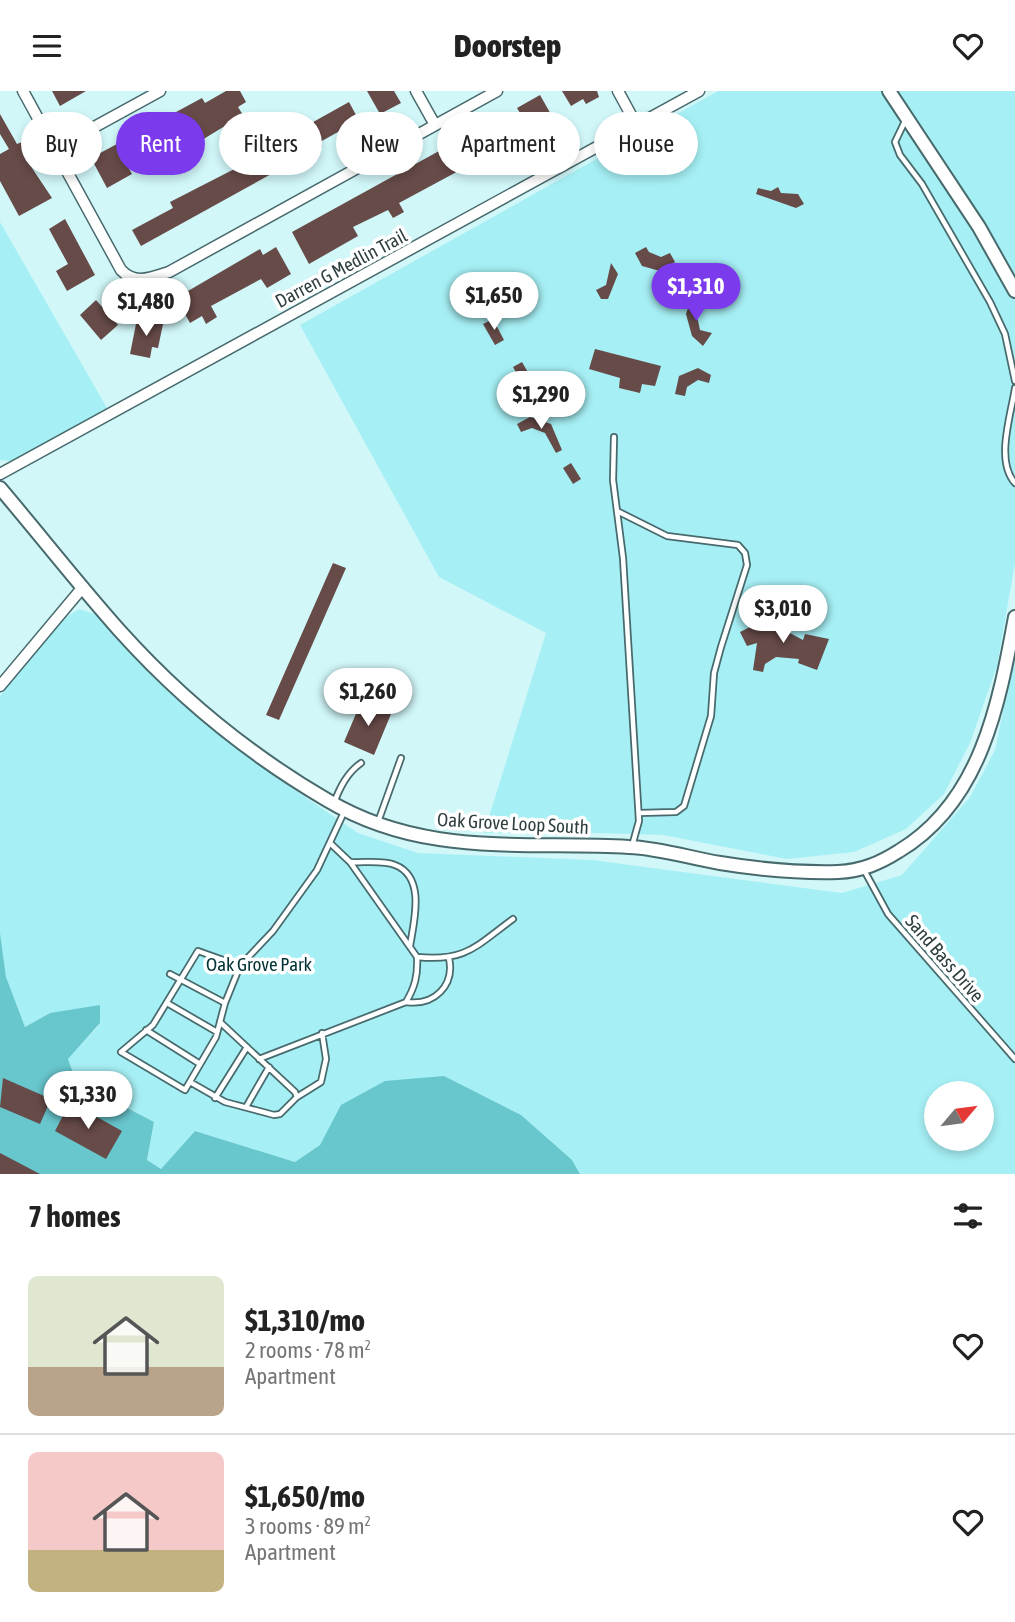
<!DOCTYPE html>
<meta charset="utf-8">
<style>
:root{--surface:#fff;--page:#f6f6f6;--text:#222;--muted:#767676;--line:#e0e0e0;--accent:#7c3aed}
body{margin:0;font-family:"Asap Condensed",sans-serif;background:var(--page);color:var(--text);height:100vh;display:flex;flex-direction:column;font-size:26px;white-space:nowrap}
*{box-sizing:border-box;margin:0}
p{font-size:23px;color:var(--muted)}
.icon{flex:none;width:38px;height:38px;fill:none;stroke:currentColor;stroke-width:2;stroke-linecap:round;stroke-linejoin:round}
.map{position:relative;height:1083px;overflow:hidden}
.drawer{display:flex;flex-direction:column;background:var(--surface);flex:1}
.drawer>*{flex:none}
.top-card{position:absolute;left:21px;top:21px;width:973px;height:63px;display:flex;gap:14px}
.needle{width:46px;rotate:61deg}
.fabs{position:absolute;left:924px;top:990px;display:grid;gap:14px}
.fabs a{display:grid;place-items:center;width:70px;height:70px;border-radius:50%;background:var(--surface);box-shadow:0 4px 10px #0003;font-size:35px}
.price{position:absolute;translate:-50% -60px;padding:0 16px;border-radius:24px;background:#fff;color:#222;font-size:23px;line-height:46px;filter:drop-shadow(0 2px 4px #0008)}
.price::after{content:'';position:absolute;left:50%;top:42px;width:21px;height:16px;margin-left:-10px;background:inherit;clip-path:polygon(0 0,100% 0,50% 100%)}
.price.selected{background:var(--accent);color:#fff}
ul{padding:0;list-style:none}
li{display:flex;align-items:center;gap:21px;height:175px;padding:0 28px}
li+li{border-top:2px solid var(--line)}
li span{display:grid;place-items:center;flex:none;width:196px;height:140px;border-radius:10px;color:#555}
li>.icon{margin-inline-start:auto}
span .icon{width:84px;height:84px;fill:#fffc;stroke-width:1}
li b{font-size:30px}
h2{display:flex;justify-content:space-between;align-items:center;height:84px;padding:0 28px;font-size:30px}
.chip{padding:0 24px;border-radius:32px;background:var(--surface);box-shadow:0 4px 10px #0003;font-size:24px;line-height:63px}
.chip.selected{background:var(--accent);color:#fff}
header{display:flex;justify-content:space-between;align-items:center;height:91px;padding:0 28px;background:var(--surface);font-size:32px;font-weight:800}
.map>svg:first-child{display:block}
</style>
<header><svg class="icon" aria-label="menu" viewBox="0 0 24 24"><path d="M4 6h16M4 12h16M4 18h16"/></svg>Doorstep<svg class="icon" aria-label="heart" viewBox="0 0 24 24"><path d="M12 20l-8-8c-3-5 5-10 8-4 3-6 11-1 8 4z"/></svg></header>
<div class="map">
<svg width="1015" height="1083" viewBox="0 0 1015 1083">
<rect width="100%" height="100%" fill="#d1f7f9"/>
<!-- green -->
<path fill="#a6f0f5" fill-rule="evenodd" d="M718,0h297v472l-18,103 -27,77 -26,51 -38,35 -52,23 -67,7 -124,-24 -103,-3 -76,1 62,-200 -107,-56 -139,-252z
M0,131l107,186 -95,53 -12,-1z
M79,518l16,5 62,64 117,98 84,57 60,20 174,7 250,33 60,-18 68,-78 25,-47 20,-97v521h-435l-8,-14 -95,-65 -33,-19 -102,29 -22,40 -25,17 -100,-31 -34,38 -14,-9 7,-38 -78,-42 -8,-21 32,-35 -50,-11 -25,14 -19,-50 -6,-44v-237l62,-76zM936,1003h46v45h-46z"/>
<!-- water -->
<path fill="#68c6cd" d="M0,842l6,44 19,50 25,-14 50,-8v18l-32,36 8,22 78,41 -7,38 14,9 34,-38 100,31 25,-17 21,-40 44,-24 59,-5 77,39 51,45 8,14h-580z"/>
<!-- building -->
<path fill="#674b48" d="M52,0h34l-26,15z
M226,0h14l6,11 -8,5 5,8 -46,28 -6,-11 -63,35 4,7 -25,14 -16,-30 111,-60 3,5z
M367,0h27l7,12 -21,11z
M562,0h35l2,6 -13,7 -3,-5 -12,7z
M540,4l17,30 -63,37 -4,-8 -91,49 5,9 -11,6 -5,-8 -35,17 5,9 -49,28 -17,-32 196,-108 3,5 29,-16 -3,-5z
M349,11l13,24 -12,6 -3,-5 -27,15 2,4 -181,100 -9,-16 41,-22 -3,-6 78,-40 -1,-3z
M0,23l17,30 5,-2 6,12 -4,2 28,42 -33,18 -19,-35v-27l9,-5 -9,-15z
M778,96l3,6 17,1 6,10 -8,4 -40,-14 2,-6 13,3z
M65,128l30,56 -28,16 -11,-20 12,-7 -19,-35z
M276,156l15,27 -24,14 -6,-9 -50,27 6,11 -11,7 -4,-8 -12,7 -14,-25 84,-49 3,6z
M646,156l3,5 12,5 9,-4 5,9 -15,9 -18,-5 -7,-13z
M611,172l7,11 -10,25h-7l-5,-9 10,-5z
M96,209l22,25 -17,15 -21,-25z
M691,209l13,5 -7,11 3,14 12,3 -9,13 -11,-10 -6,-22z
M137,228l26,5 -5,24 -6,-1 -2,11 -20,-4z
M493,228l11,21 -9,5 -12,-21z
M595,258l66,17 -6,20 -13,-2 -2,9 -21,-5 1,-10 -31,-9z
M522,271l8,14 -6,22 -14,8 -6,-11 8,-5 6,-14 -5,-9z
M698,277l13,7 -2,8 -11,-3 -11,7 -2,9 -10,-2 4,-18z
M530,326l21,7 11,26 -6,3 -11,-20 -13,-5 -11,4 -4,-8z
M571,372l10,16 -8,5 -10,-16z
M333,472l13,5 -67,152 -13,-5z
M773,517l13,23 17,9 2,-6 24,5 -12,31 -19,-7 1,-4 -23,-2 -11,7 -2,8 -10,-2 4,-27 -10,3 -7,-14 14,-7 13,6z
M361,611l30,12 -17,41 -30,-13z
M3,987l48,21 -11,25 -40,-17z
M70,1011l52,29 -16,28 -51,-28z
M0,1062l40,21h-40z"/>
<g fill="none" stroke-linecap="round" stroke-linejoin="round">
<!-- service casing -->
<g stroke="#486a6d" stroke-width="8">
<path id="service" d="M906,28l-11,23 5,13 22,29 68,118 15,32 10,47
M1015,297c-4,27 -20,73 0,95
M614,346l-1,43 10,78 16,263 -7,25
M617,420l50,25 71,9 7,8 2,12 -26,82 -7,26 -3,43 -27,90 -8,6 -37,1
M334,712c6,-16 13,-30 27,-40
M378,731l23,-64
M351,771c12,1 32,-2 44,3 31,12 19,56 15,81
M864,779l24,44 127,145
M417,866c49,5 59,-11 96,-38
M170,883l55,29 15,-37 33,-35 44,-61 28,-60
M406,911c28,4 49,-16 43,-44
M167,912l50,29
M225,912l-9,34 -31,53 -64,-38 32,-27 45,-74 42,15
M146,939l54,34
M259,968l147,-57c9,-15 12,-27 11,-45l-67,-95 -20,-19
M190,991l35,20 49,13 6,-1 17,-17 -2,-5 -75,-70
M297,1006l24,-15 5,-23 -4,-26
M215,1007l32,-51
M246,1016l23,-40"/>
</g>
<!-- minor casing -->
<g stroke="#486a6d" stroke-width="13">
<path id="minor" d="M23,0l98,179c14,15 29,8 48,2l328,-181
M416,0l19,34
M618,0l19,35
M56,57l104,-57
M0,383l699,-383
M0,595l83,-99"/>
</g>
<!-- tertiary casing -->
<g stroke="#486a6d" stroke-width="16">
<path id="tertiary" d="M889,0l90,136 36,64
M0,397c40,47 78,96 119,142 60,67 131,125 208,170 97,58 196,41 302,47 30,1 61,11 91,16 37,6 80,10 118,9 24,-1 42,-9 61,-21 82,-49 100,-147 116,-234"/>
</g>
<!-- service -->
<use href="#service" stroke="#fff" stroke-width="4.5"/>
<!-- minor -->
<use href="#minor" stroke="#fff" stroke-width="10"/>
<!-- tertiary -->
<use href="#tertiary" stroke="#fff" stroke-width="12"/>
</g>
<g text-anchor="middle" stroke-width="7" stroke-linejoin="round" paint-order="stroke">
<!-- street labels -->
<g font-size="19" fill="#2f3f40" stroke="#fff">
<text transform="translate(341 177) rotate(-28)" y="7">Darren G Medlin Trail</text>
<text transform="translate(513 732) rotate(3)" y="7">Oak Grove Loop South</text>
<text transform="translate(945 867) rotate(49)" y="7">Sand Bass Drive</text>
</g>
<!-- park labels -->
<g font-size="19" fill="#033335" stroke="#fff">
<text x="259" y="880">Oak Grove Park</text>
</g>
</g>
</svg>
<div class="fabs">
<a><svg class="needle" viewBox="-14 -14 28 28"><path d="M0-13l5 13h-10z" fill="#e53935"/><path d="M0 13l5-13h-10z" fill="#767676"/></svg></a>
</div>
<b class="price selected" style="left:696px;top:232px">$1,310</b>
<b class="price" style="left:494px;top:241px">$1,650</b>
<b class="price" style="left:146px;top:247px">$1,480</b>
<b class="price" style="left:541px;top:340px">$1,290</b>
<b class="price" style="left:783px;top:554px">$3,010</b>
<b class="price" style="left:368px;top:637px">$1,260</b>
<b class="price" style="left:88px;top:1040px">$1,330</b>
<div class="top-card">
<a class="chip">Buy</a>
<a class="chip selected">Rent</a>
<a class="chip">Filters</a>
<a class="chip">New</a>
<a class="chip">Apartment</a>
<a class="chip">House</a>
</div>
</div>
<section class="drawer">
<h2>7 homes<svg class="icon" aria-label="filters" viewBox="0 0 24 24"><path d="M4 7h16M4 17h16"/><circle cx="9" cy="7" r="2"/><circle cx="15" cy="17" r="2"/></svg></h2>
<ul>
<li><span style="background:linear-gradient(#dfe7d0 65%,#b9a48a 0)"><svg class="icon" aria-label="home" viewBox="0 0 24 24"><path d="M3 11l9-7 9 7M6 9v11h12V9"/></svg></span><div><b>$1,310/mo</b><p>2 rooms · 78 m²</p><p>Apartment</p></div><svg class="icon" aria-label="heart" viewBox="0 0 24 24"><path d="M12 20l-8-8c-3-5 5-10 8-4 3-6 11-1 8 4z"/></svg></li>
<li><span style="background:linear-gradient(#f6c9c9 70%,#c2b280 0)"><svg class="icon" aria-label="home" viewBox="0 0 24 24"><path d="M3 11l9-7 9 7M6 9v11h12V9"/></svg></span><div><b>$1,650/mo</b><p>3 rooms · 89 m²</p><p>Apartment</p></div><svg class="icon" aria-label="heart" viewBox="0 0 24 24"><path d="M12 20l-8-8c-3-5 5-10 8-4 3-6 11-1 8 4z"/></svg></li>
</ul>
</section>
